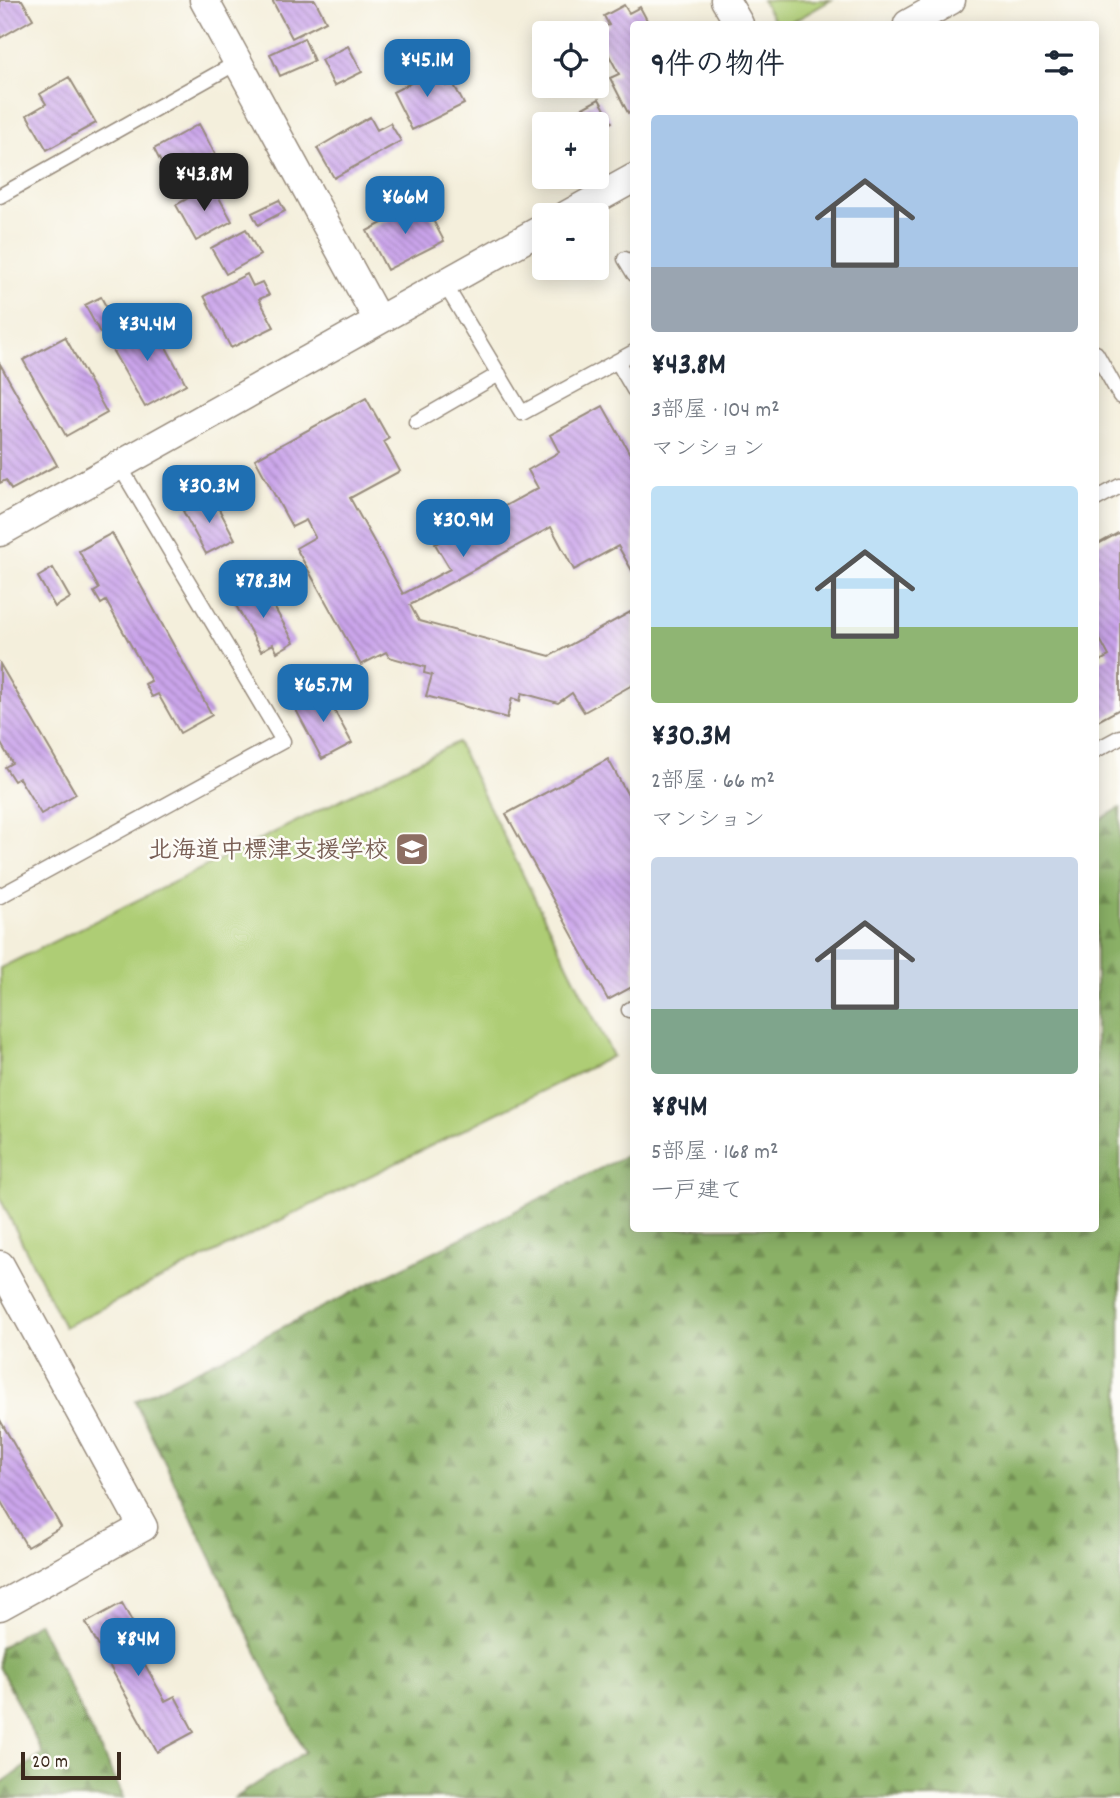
<!DOCTYPE html>
<html lang="ja">
<meta charset="utf-8">
<style>
:root{--surface:#fff;--page:#f6f6f7;--text:#1f2937;--muted:#747a83;--accent:#1f6fb2}
body{margin:0;font-family:Dekko,"Klee One",sans-serif;background:var(--page);color:var(--text);height:100vh;display:flex;flex-direction:column;font-size:26px;white-space:nowrap}
*{box-sizing:border-box;margin:0}
p{font-size:23px;color:var(--muted)}
.icon{flex:none;width:38px;height:38px;fill:none;stroke:currentColor;stroke-width:2;stroke-linecap:round;stroke-linejoin:round}
.map{position:relative;flex:1;overflow:hidden}
.side{position:absolute;left:630px;top:21px;width:469px;height:1211px;display:flex;flex-direction:column;background:var(--surface);border-radius:7px;box-shadow:0 4px 18px #0003}
.side>*{flex:none}
.fabs{position:absolute;left:532px;top:21px;display:grid;gap:14px}
.fabs a{display:grid;place-items:center;width:77px;height:77px;border-radius:7px;background:var(--surface);box-shadow:0 4px 18px #0003;font-size:35px}
.scale{position:absolute;left:21px;bottom:18px;width:100px;box-sizing:border-box;padding-left:7px;border:4px solid #3b2a1e;border-top:0;font-size:19px;line-height:24px;white-space:nowrap;color:#3b2a1e;-webkit-text-stroke:5px #fdfcf7;paint-order:stroke}
.price{position:absolute;translate:-50% -60px;padding:0 16px;border-radius:14px;background:var(--accent);color:#fff;font-size:23px;line-height:46px;filter:drop-shadow(0 2px 4px #0008)}
.price::after{content:'';position:absolute;left:50%;top:42px;width:21px;height:16px;margin-left:-10px;background:inherit;clip-path:polygon(0 0,100% 0,50% 100%)}
.price.selected{background:#222;color:#fff}
ul{padding:0;list-style:none}
li{display:grid;align-content:center;gap:14px;height:371px;padding:0 21px}
li span{display:grid;place-items:center;height:217px;border-radius:7px;color:#555}
li>.icon{margin-inline-start:auto}
span .icon{width:126px;height:126px;fill:#fffc;stroke-width:1}
li b{font-size:30px}
h2{display:flex;justify-content:space-between;align-items:center;height:84px;padding:0 21px;font-size:30px}
.map>svg:first-child{display:block}
</style>
<div class="map">
<svg width="1120" height="1798" viewBox="0 0 1120 1798">
<defs>
<pattern id="forest-firs" width="22" height="20" patternUnits="userSpaceOnUse" patternTransform="scale(1.75)"><rect width="22" height="20" fill="#8ab066"/><path d="M5 1l3.5 6h-7zM16 11l3.5 6h-7z" fill="#728f53"/></pattern>
<pattern id="building-back-hatch" width="6" height="6" patternUnits="userSpaceOnUse" patternTransform="scale(1.75)"><rect width="6" height="6" fill="#caa4eb"/><path d="M-1 5l2 2M0 0l6 6M5-1l2 2" fill="none" stroke="#a586be"/></pattern>
</defs>
<rect width="100%" height="100%" fill="#fdfcf7"/>
<filter id="ink" filterUnits="userSpaceOnUse"><feTurbulence type="fractalNoise" baseFrequency=".0143" numOctaves="2"/><feDisplacementMap in="SourceGraphic" scale="14" xChannelSelector="R" yChannelSelector="G"/><feConvolveMatrix kernelMatrix="1 2 1 2 8 2 1 2 1" color-interpolation-filters="sRGB"/></filter>
<filter id="wash" filterUnits="userSpaceOnUse"><feTurbulence type="fractalNoise" baseFrequency=".00686" numOctaves="4" result="noise"/><feDisplacementMap in="SourceGraphic" scale="28" xChannelSelector="R" yChannelSelector="G"/><feGaussianBlur stdDeviation="1.57" result="paint"/><feColorMatrix in="noise" values="0 0 0 0 0 0 0 0 0 0 0 0 0 0 0 0 0 1.4 0 .05"/><feComposite in="paint" operator="in"/></filter>
<g filter="url(#wash)">
<rect width="100%" height="100%" fill="#f4efdc"/>
<!-- forest -->
<path fill="url(#forest-firs)" stroke="#626d42" stroke-width="2" d="M1120,808v990h-885l70,-46 -170,-351 498,-249 1,76h462v-406z
M38,1622l86,176h-124v-14l43,-30 -43,-86v-20z"/>
<!-- garden -->
<path fill="#aecd74" stroke="#747c49" stroke-width="2" d="M762,0h69l-42,24h-13z
M457,742l156,314 -549,271 -64,-129v-230z"/>
<g id="blocks">
<!-- building -->
<path fill="url(#building-back-hatch)" d="M0,0h22l11,19 -33,19z
M272,0h43l11,21 -34,17z
M624,5l5,8 11,-6 9,17h-15v86l-6,3 -18,-35 9,-4 -23,-43 13,-6 -5,-9z
M304,38l10,23 -34,15 -10,-22z
M348,46l14,26 -28,14 -13,-26z
M438,69l8,17 7,-3 11,21 -52,26 -19,-38z
M69,77l27,46 -49,27 -20,-35 19,-11 -6,-10z
M599,99l13,23 -15,8v-6h-13l-7,-13z
M370,117l7,13 13,-7 11,18 -67,37 -17,-30z
M199,124l17,32 -14,7 5,10 -32,17 -21,-41z
M212,185l20,36 -36,20 -20,-36z
M279,200l6,11 -27,14 -6,-12z
M423,201l21,40 -57,29 -20,-39z
M246,229l14,26 -34,19 -15,-26z
M247,274l6,12 9,-4 7,13 -10,4 15,28 -43,21 -27,-52z
M101,297l15,28 -16,8 -15,-28z
M137,324l5,8 12,-7 32,59 -41,23 -38,-66z
M65,337l42,76 -41,23 -43,-76z
M0,364l57,101 -46,25 -5,-10 -6,3z
M366,398l23,41 -5,3 16,29 -50,27 53,96 47,-25 -15,-25 103,-56 -10,-18 31,-18 -9,-17 53,-29 31,55v113l-16,-28 -44,24 -23,-43 -141,78 9,16 131,35 84,-46v74l-50,28 -12,-19 -14,10 -36,-10 -2,8 -8,-3 -5,20 -81,-22 6,-21 -8,-2 1,-6 -36,-10 -3,-5 -25,13 -65,-117 19,-11 -9,-17 -14,7 -37,-68z
M212,496l23,43 -29,15 -23,-43z
M1120,532v177l-24,13v-59l13,-7 -13,-24v-87z
M112,533l100,182 -32,18 -22,-39 -6,3 -7,-13 6,-3 -45,-80 -5,3 -7,-12 5,-3 -20,-38z
M53,568l17,30 -15,9 -17,-30z
M261,584l33,58 -17,10 -4,-8 -12,7 -28,-51z
M0,664l76,130 -35,20 -22,-36 -5,3 -9,-14 7,-4 -12,-21z
M321,686l31,57 -30,16 -27,-51 13,-7 -3,-7z
M608,759l26,47v180l-26,14 -102,-186z
M0,1420l61,107 -34,20 -27,-47z
M122,1603l24,45 -8,4 27,49 10,-5 19,36 -37,20 -71,-129z"/>
</g>
</g>
<g filter="url(#ink)">
<use href="#blocks" fill-opacity="0" stroke="#988c7d" stroke-width="2"/>
<g fill="none" stroke-linecap="round" stroke-linejoin="round">
<!-- service casing -->
<g stroke="#988c7d" stroke-width="17">
<path id="service" d="M0,196l238,-134
M625,259l9,15
M444,283l78,130 112,-61
M1096,353l24,43
M617,361l17,29
M416,422l83,-48
M1096,499l24,-13
M1096,750l24,-13
M0,896l283,-155 -164,-276
M629,1010l5,-3"/>
</g>
<!-- minor casing -->
<g stroke="#988c7d" stroke-width="31">
<path id="minor" d="M204,0l174,320
M725,0l14,24
M908,24l43,-24
M567,215l67,-37
M0,532l544,-304
M0,1265l143,262 -143,79"/>
</g>
<!-- service -->
<use href="#service" stroke="#fff" stroke-width="14"/>
<!-- minor -->
<use href="#minor" stroke="#fff" stroke-width="28"/>
</g>
</g>
<!-- icons -->
<defs>
<g id="school-square" transform="scale(1.75)"><rect x="-9" y="-9" width="18" height="18" rx="4" fill="#8d6e63" stroke="#fdfcf7"/><path d="M0-5L7-2L0 1L-7-2ZM-4 1L0 2.5L4 1V4Q0 6-4 4Z" fill="#fff"/></g>
</defs>
<g fill-rule="evenodd">
<use href="#school-square" x="412" y="849"/>
</g>
<g text-anchor="middle" stroke-width="5" stroke-linejoin="round" paint-order="stroke">
<!-- education labels -->
<g font-size="24" font-weight="bold" fill="#785e54" stroke="#fdfcf7" text-anchor="end">
<text x="388" y="857">北海道中標津支援学校</text>
</g>
</g>
</svg>
<div class="fabs">
<a><svg class="icon" aria-label="locate" viewBox="0 0 24 24"><circle cx="12" cy="12" r="6"/><path d="M12 2v4M12 18v4M2 12h4M18 12h4"/></svg></a>
<a>+</a>
<a>−</a>
</div>
<div class="scale">20 m</div>
<b class="price" style="left:427px;top:99px">¥45.1M</b>
<b class="price selected" style="left:204px;top:213px">¥43.8M</b>
<b class="price" style="left:405px;top:236px">¥66M</b>
<b class="price" style="left:147px;top:363px">¥34.4M</b>
<b class="price" style="left:209px;top:525px">¥30.3M</b>
<b class="price" style="left:463px;top:559px">¥30.9M</b>
<b class="price" style="left:263px;top:620px">¥78.3M</b>
<b class="price" style="left:323px;top:724px">¥65.7M</b>
<b class="price" style="left:138px;top:1678px">¥84M</b>
<section class="side">
<h2>9件の物件<svg class="icon" aria-label="filters" viewBox="0 0 24 24"><path d="M4 7h16M4 17h16"/><circle cx="9" cy="7" r="2"/><circle cx="15" cy="17" r="2"/></svg></h2>
<ul>
<li><span style="background:linear-gradient(#a9c7e8 70%,#9aa5b1 0)"><svg class="icon" aria-label="home" viewBox="0 0 24 24"><path d="M3 11l9-7 9 7M6 9v11h12V9"/></svg></span><div><b>¥43.8M</b><p>3部屋 · 104 m²</p><p>マンション</p></div></li>
<li><span style="background:linear-gradient(#bfe0f5 65%,#8fb573 0)"><svg class="icon" aria-label="home" viewBox="0 0 24 24"><path d="M3 11l9-7 9 7M6 9v11h12V9"/></svg></span><div><b>¥30.3M</b><p>2部屋 · 66 m²</p><p>マンション</p></div></li>
<li><span style="background:linear-gradient(#c9d6e8 70%,#7fa58c 0)"><svg class="icon" aria-label="home" viewBox="0 0 24 24"><path d="M3 11l9-7 9 7M6 9v11h12V9"/></svg></span><div><b>¥84M</b><p>5部屋 · 168 m²</p><p>一戸建て</p></div></li>
</ul>
</section>
</div>
